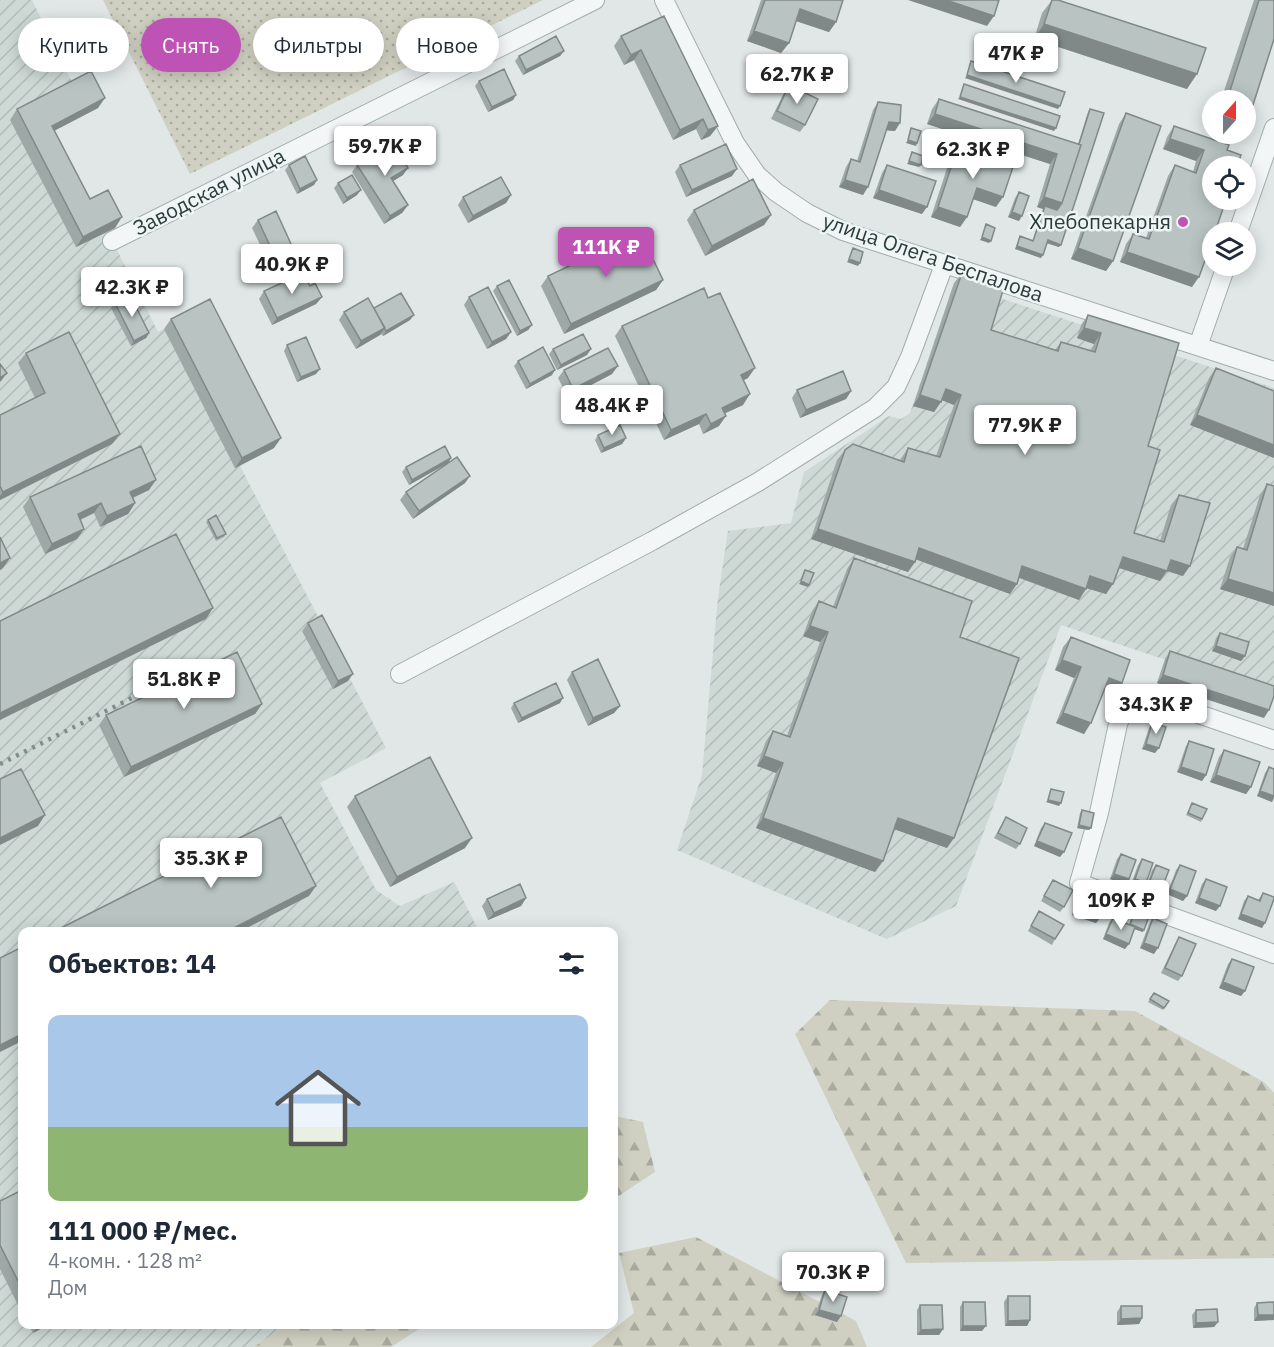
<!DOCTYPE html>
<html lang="ru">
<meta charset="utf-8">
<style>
:root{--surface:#fff;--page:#f6f6f7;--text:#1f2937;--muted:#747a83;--accent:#bf52b5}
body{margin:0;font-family:"IBM Plex Sans",sans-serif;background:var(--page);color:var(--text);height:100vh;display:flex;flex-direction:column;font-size:22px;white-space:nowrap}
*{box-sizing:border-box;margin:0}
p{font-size:20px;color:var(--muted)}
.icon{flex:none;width:33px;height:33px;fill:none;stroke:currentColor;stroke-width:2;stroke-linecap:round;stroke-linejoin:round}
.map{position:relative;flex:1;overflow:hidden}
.details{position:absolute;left:18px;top:927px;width:600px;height:402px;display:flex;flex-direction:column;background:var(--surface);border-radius:12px;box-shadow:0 3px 15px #0003}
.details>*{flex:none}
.guide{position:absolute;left:18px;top:18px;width:600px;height:54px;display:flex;gap:12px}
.needle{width:39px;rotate:21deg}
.tools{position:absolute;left:1202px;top:90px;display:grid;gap:12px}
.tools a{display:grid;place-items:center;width:54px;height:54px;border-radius:50%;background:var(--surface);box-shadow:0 3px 15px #0003;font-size:30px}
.price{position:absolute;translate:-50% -51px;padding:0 14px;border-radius:6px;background:#fff;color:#222;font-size:20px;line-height:39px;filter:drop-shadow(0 2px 3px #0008)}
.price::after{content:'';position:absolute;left:50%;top:36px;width:18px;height:14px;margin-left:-9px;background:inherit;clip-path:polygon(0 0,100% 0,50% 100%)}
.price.on{background:var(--accent);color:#fff}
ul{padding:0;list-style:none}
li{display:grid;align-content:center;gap:12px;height:318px;padding:0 30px}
li span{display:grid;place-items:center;height:186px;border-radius:12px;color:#555}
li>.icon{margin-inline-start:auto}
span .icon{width:108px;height:108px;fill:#fffc;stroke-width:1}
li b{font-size:26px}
h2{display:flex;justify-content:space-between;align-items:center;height:72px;padding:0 30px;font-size:26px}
.tag{padding:0 21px;border-radius:27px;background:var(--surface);box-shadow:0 3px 15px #0003;font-size:21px;line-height:54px}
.tag.on{background:var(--accent);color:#fff}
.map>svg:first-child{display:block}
</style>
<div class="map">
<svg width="1274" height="1347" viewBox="0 0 1274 1347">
<defs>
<pattern id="industrial-furrows" width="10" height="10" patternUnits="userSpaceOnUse" patternTransform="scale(1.5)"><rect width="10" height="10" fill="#ced9d6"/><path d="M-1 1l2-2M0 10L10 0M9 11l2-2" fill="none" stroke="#b1bbb8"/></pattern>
<pattern id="grass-dots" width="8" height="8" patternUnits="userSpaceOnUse" patternTransform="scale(1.5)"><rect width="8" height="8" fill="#d0d0c2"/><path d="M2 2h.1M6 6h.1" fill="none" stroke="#a9aa9f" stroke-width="1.8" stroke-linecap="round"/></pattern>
<pattern id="forest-firs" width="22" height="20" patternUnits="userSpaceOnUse" patternTransform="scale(1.5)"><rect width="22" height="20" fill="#d0d0c2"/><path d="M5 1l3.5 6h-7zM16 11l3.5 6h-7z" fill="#a9aa9f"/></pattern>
</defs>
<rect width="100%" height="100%" fill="#e0e7e6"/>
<!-- industrial -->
<path fill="url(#industrial-furrows)" d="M0,0h32l42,86 -29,50 38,73 18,-9 14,28 -7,4 50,100 45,-23 71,139 -34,18 146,282 -66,35 56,107 24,16 54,-24 25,49 -457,1v392l265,1 -33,22h-254z
M954,283l320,105v308l-213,-71 -105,281 -69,33 -210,-89 25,-75 16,-178 10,-66 63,-8 13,-51 85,-56 12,3 9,-6z"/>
<!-- grass -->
<path fill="url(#grass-dots)" d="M103,0h440l-353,174z"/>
<!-- forest -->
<path fill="url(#forest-firs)" d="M830,1000l305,11 129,71 10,11v165l-368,5 -111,-229z
M614,1116l29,6 12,50 -41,27z
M696,1237l160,84 11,26h-276l43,-34 -15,-60z
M287,1324h138v1l-34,22h-137z"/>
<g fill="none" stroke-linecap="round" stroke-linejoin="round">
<!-- minor casing -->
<g stroke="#a2adac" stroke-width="20">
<path id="minor" d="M664,0l71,143 22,32 19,17 31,21 36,18 431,140
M1238,232l36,-104
M112,241l483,-241
M1198,346l28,-80
M400,674l252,-133 106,-59 117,-74 21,-21 14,-30 34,-92
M1274,740l-116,-40 -28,4 -7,8 -5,12 -19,89 -20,70 195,71"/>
</g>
<!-- minor -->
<use href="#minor" stroke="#f2f6f6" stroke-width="18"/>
<!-- rail -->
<path stroke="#7b8f8c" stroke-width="4.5" stroke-dasharray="3 6" stroke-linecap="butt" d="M0,764l196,-98"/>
</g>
<!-- wall -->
<path fill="#9ea8a7" d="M761,0h82l-7,22 -7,10 -33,-11 -7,22 -8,10 -34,-12z
M1052,0h6l129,89 -153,-50 8,-26z
M1254,0h20l-29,100h-24z
M664,16l54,110 -8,10 -9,4 -5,-11 -23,11 -39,-80 -10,5 -10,-19 7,-10z
M564,51l-4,5 -37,19 -8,-14 4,-5z
M479,81l37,14 -3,5 -25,12 -13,-26z
M789,85l16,40 -5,7 -29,-13 13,-26z
M939,99l139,45 10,-32 2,-3 -31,138 -12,-4 -6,15 -26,-9 5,-13 13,4 10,-31 -6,-2 13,-43 -123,-40 5,-15z
M878,102l17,29 -9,-1 -23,65 -24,-8 7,-20 5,-8 6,2 16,-51z
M98,108l-44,23 36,68 25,29 -39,19 -66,-127 7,-11z
M1126,113l-13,148 -7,10 -35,-12 48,-135z
M1174,126l55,19 -37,142 -72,-25 6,-18 7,-10 13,4 22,-62 7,-11 18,7 3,-11 -33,-12 4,-12z
M958,146l38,61 -23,-8 -6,18 -7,10 -29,-10 20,-61z
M289,165l25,20 -17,9 -12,-24z
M357,165l46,10 -10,6 15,24 -6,8 -18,11 -32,-52z
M680,165l52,11 -46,21 -11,-25z
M887,165l35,49 -49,-16 9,-25z
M338,183l19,12 -14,9 -9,-16z
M1019,192v29l-11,-4 7,-19z
M511,195l-5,8 -38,20 -10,-18 5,-8z
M694,210l77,5 -7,10 -59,31 -18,-36z
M258,220l38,54 -18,8 -26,-54z
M962,273l29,57 64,20 6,-8 30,9 3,-7 -17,-6 4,-13 7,-10 91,28 -31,103 -14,87 26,8 11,-36 8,-10 4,81 -16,-5 -7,10 -41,-13 -13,26 -20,-6 -7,12 -60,-22 -9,16 -94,-35 -1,3 -7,10 -97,-33 26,-79 8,-10 55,10 8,-12 28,8 18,-51 -12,-5 -8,12 -21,-6 41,-123z
M548,276l115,4 -7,10 -92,44 -23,-48z
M497,286l35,39 -4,5 -11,6 -24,-45z
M264,291l58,6 -6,7 -44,21 -13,-26z
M469,297l42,35 -5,7 -19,10 -23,-44z
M115,303l34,30 -3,5 -15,8 -20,-38z
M374,308l36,12 -27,16 -2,-2 -1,1 -24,14 -17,-29 5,-8z
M171,319l103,129 -39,20 -71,-139z
M622,326l126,52 -5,2v25l-18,8 -6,13 -16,8 -4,-10 -35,16 -49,-104z
M287,345l29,29 -19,8 -13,-31z
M553,349l34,6 -30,15 -8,-16z
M26,353l86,91 -112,56v-85l35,-17 -17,-35z
M518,361l34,14 -26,14 -12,-23z
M1216,368l58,23 -84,34 19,-47z
M564,370l48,4 -44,23 -10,-19z
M797,390l54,1 -5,8 -46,19 -8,-20z
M598,435l28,3 -4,6 -21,9 -6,-13z
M451,458l-3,5 -39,22 -7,-13 4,-5z
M465,483l-52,36 -13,-19 6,-8z
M1267,484l7,122 -54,-17 10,-32 7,-10 6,2 17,-54z
M149,490l-16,8 2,5 -7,11 -28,13 -6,-14 -14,7 -3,19 -32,15 -22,-47 7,-10z
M208,520l18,14 -2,3 -8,4 -10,-19z
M854,558l106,79 -13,211 -53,-19 -11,32 -8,11 -119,-44 20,-55 -19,-7 9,-25 7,-10 14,5 33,-94 -17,-6 9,-25 7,-10 14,6 14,-38z
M308,623l40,58 -15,8 -31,-58z
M1220,633l25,23 -4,5 -29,-10 4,-13z
M1071,637l51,46 -8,10 -10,-4 -20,45 -28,-11 18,-45 -19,-8 8,-23z
M1170,651l94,67 -107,-35 8,-24z
M572,672l48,34 -6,7 -26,13 -21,-46z
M514,703h46l-42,20 -7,-15z
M262,704l-7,10 -131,63 -25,-52 7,-10z
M1152,723l3,30 -13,-4 7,-21z
M1189,741l17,34 -4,6 -25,-9 9,-26z
M1224,750l27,37 -5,7 -36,-12 9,-25z
M1269,767l3,35 -15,-6 8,-23z
M355,796l110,52 -75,39 -43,-80z
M1192,803l10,16 -1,3 -15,-7z
M1082,810l7,20 -12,-2 3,-15z
M1006,817l14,27 -4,5 -22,-11z
M1045,823l15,34 -26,-11 7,-18z
M1121,854l8,25 -4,5 -15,-5 7,-20z
M1142,859v30l-11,-5 7,-19z
M1156,865l4,28 -3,5 -13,-5 8,-23z
M1180,865l7,31 -4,5 -16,-7 9,-24z
M1206,879l10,32 -21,-8 7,-19z
M1053,880l11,27 -4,5 -19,-11z
M1081,893l19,25 -4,5 -24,-8 5,-17z
M1263,893l-1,35 -24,-9 6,-18 4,-5 10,4z
M526,898l-5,8 -33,14 -6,-14 5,-7z
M1039,911l16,28 -3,6 -24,-14z
M1134,914l9,18 -9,-3 -9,20 -22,-10 6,-16 4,-5 16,7z
M1153,918l1,36 -14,-6 9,-24z
M1179,937l3,39 -4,5 -17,-8 15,-31z
M1232,959l13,32 -4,5 -22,-8 9,-24z
M1154,993l15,8 -6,9 -15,-8z
M22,1190v123l-22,-44v-68z
M825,1290l12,32 -22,-7 7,-20z
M1008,1296l22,24 -3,6h-22l-1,-24z
M963,1302l19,29h-22v-24z
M1274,1302v18l-20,1v-13l3,-5z
M920,1305l23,24 -4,6h-22v-25z
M1121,1306l21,12 -3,6 -22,1v-13z
M1196,1310l22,12 -4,5 -21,1 -1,-13z
M28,1324h22l-17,9z"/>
<!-- shaded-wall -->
<path fill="#818888" d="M908,0h38l48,16 -7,10z
M800,9l36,13 -7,10 -36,-12z
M1044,24l153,50 -10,15 -153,-50z
M754,31l35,12 -8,10 -34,-12z
M641,50l-7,10 -10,5 7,-10z
M564,51l-4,5 -37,19 3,-5z
M967,75l93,31 -2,3 -93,-31z
M516,95l-3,5 -25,12 4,-5z
M960,97l96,31 -2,3 -96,-32z
M105,98l-7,10 -54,28 8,-10z
M1245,106l7,2 -7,10z
M935,114l122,40 -7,10 -123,-40z
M703,119l-7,10 -23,11 7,-10z
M889,122l11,1 -5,8 -12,-1z
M718,126l-8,10 -9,4 7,-10z
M1170,139l34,11 -8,11 -33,-12z
M908,140l9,3 -1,3 -10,-3z
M909,161l12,4 -2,2 -12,-3z
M408,168l-5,7 -18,11 6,-8z
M737,169l-5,7 -46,21 6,-7z
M317,180l-3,5 -17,9 3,-5z
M845,180l23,7 -5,8 -24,-8z
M977,188l26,9 -7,10 -26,-9z
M361,190l-4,5 -14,9 4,-6z
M879,190l48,17 -5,7 -49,-16z
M511,195l-5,8 -38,20 5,-7z
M1044,197l18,6 -7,10 -10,-7 -2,3 -6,-2z
M408,205l-6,8 -18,11 6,-8z
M938,207l29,10 -7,10 -29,-10z
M1012,212l10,4 -3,5 -11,-4z
M771,215l-7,10 -59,31 7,-10z
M122,217l-7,11 -39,19 7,-10z
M982,237l9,4 -2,2 -9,-3z
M1048,240l13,5 -2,2 -13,-4z
M1017,246l26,9 -2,3 -26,-9z
M1078,248l35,13 -7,10 -35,-12z
M1127,252l72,25 -7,10 -72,-25z
M849,259l11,4 -2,3 -11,-4z
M301,266l-5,8 -18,8 5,-8z
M663,280l-7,10 -92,44 7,-10z
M322,297l-6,7 -44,21 5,-7z
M414,315l-4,5 -27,16 3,-5z
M532,325l-4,5 -11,6 3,-5z
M385,328l-5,7 -24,14 5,-8z
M1084,328l17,5 -7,11 -17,-6z
M511,332l-5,7 -19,10 5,-7z
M149,333l-3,5 -15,8 3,-5z
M591,349l-4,6 -30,15 4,-5z
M618,366l-6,8 -44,23 5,-8z
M755,368l-7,10 -14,7 7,-10z
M320,369l-4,5 -19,8 4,-5z
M555,370l-3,5 -26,14 4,-5z
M7,373l-6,8 -1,1v-4z
M946,389l15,6 -7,10 -15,-6z
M851,391l-5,8 -46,19 6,-8z
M750,394l-7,11 -28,13 7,-10z
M920,395l21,7 -7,10 -21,-6z
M706,414l-7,10 -35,16 7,-10z
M1197,415l77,30v13l-84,-33z
M726,416l-7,10 -16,8 8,-10z
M120,434l-8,10 -112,56v-4l3,-4z
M281,438l-7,10 -39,20 7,-10z
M626,438l-4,6 -21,9 3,-5z
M451,458l-3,5 -39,22 3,-5z
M470,476l-5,7 -52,36 6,-8z
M156,480l-7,10 -26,12 7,-10z
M101,503l-7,10 -23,11 7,-10z
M135,503l-7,11 -28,13 7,-11z
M84,529l-7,10 -32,15 7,-10z
M818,529l97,33 -7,10 -97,-33z
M919,548l98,36 -7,10 -98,-36z
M1123,557l48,3 19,6 -7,10 -16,-5 -7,10 -44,-14z
M10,558l-7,10 -3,2v-7z
M1022,566l64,23 -7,11 -64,-24z
M1090,576l23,8 -7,10 -23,-7z
M1228,579l46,14v13l-54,-17z
M801,581l8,4 -1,2 -9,-3z
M213,608l-7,11 -206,101v-7z
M810,626l18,6 -8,10 -17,-6z
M1216,646l29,10 -4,5 -29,-10z
M1062,660l19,7 -7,11 -19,-8z
M353,674l-5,7 -15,8 5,-8z
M1163,675l106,35 -5,8 -107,-35z
M1109,678l13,5 -8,10 -13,-5z
M563,698l-3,5 -42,20 4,-5z
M262,704l-7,10 -131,63 7,-10z
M620,706l-6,7 -26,13 5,-8z
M1063,713l28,10 -7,11 -28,-11z
M1146,744l13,4 -4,5 -13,-4z
M764,756l19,7 -7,10 -19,-7z
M1181,767l25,8 -4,6 -25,-9z
M1216,775l35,12 -5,7 -36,-12z
M1260,791l14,5v2l-2,4 -15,-6z
M1048,800l13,3 -2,3 -13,-4z
M45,815l-7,11 -38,19v-7z
M763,818l120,43 -8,11 -119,-44z
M898,818l56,20 -7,10 -56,-20z
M1079,825l12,3 -2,2 -12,-2z
M472,838l-7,10 -75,39 7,-10z
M1037,841l27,11 -4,5 -26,-11z
M1114,874l15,5 -4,5 -15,-5z
M1135,879l11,4 -4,6 -11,-5z
M316,886l-7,10 -70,36h-13z
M1147,888l13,5 -3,5 -13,-5z
M1170,889l17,7 -4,5 -16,-7z
M526,898l-5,8 -33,14 6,-7z
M1199,898l21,8 -4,5 -21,-8z
M1075,910l25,8 -4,5 -24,-8z
M1241,914l24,9 -3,5 -24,-9z
M1130,924l14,6 -1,2 -15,-5z
M1106,934l23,10 -4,5 -22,-10z
M1144,943l14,5 -4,6 -14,-6z
M1223,982l22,9 -4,5 -22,-8z
M22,1034v7l-22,11v-7z
M819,1310l22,6 -4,6 -22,-7z
M1258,1315h16v5l-20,1z
M1142,1318l-3,6 -22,1 4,-6z
M1030,1320l-3,6h-22l3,-5z
M1218,1322l-4,5 -21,1 3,-5z
M39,1324h11l-17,9z
M963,1326h23l-4,5h-22z
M943,1329l-4,6h-22l4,-5z"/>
<!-- building -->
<path fill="#b8c3c2" stroke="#818888" stroke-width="1.5" d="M765,0h78l-7,22 -36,-13 -11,34 -35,-12z
M946,0h53l-5,16z
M1052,0h6l148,48 -9,26 -153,-50z
M1259,0h15v39l-22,69 -7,-2v-6h-18z
M664,16l54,110 -10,4 -5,-11 -23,11 -39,-80 -10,5 -10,-19z
M556,36l8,15 -38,19 -7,-14z
M971,61l94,31 -5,14 -93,-31z
M504,69l12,26 -24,12 -13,-26z
M91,71l14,27 -53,28 38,73 18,-9 14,27 -39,20 -66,-128z
M964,84l96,32 -4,12 -96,-31z
M789,85l29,14 -13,26 -28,-14z
M939,99l142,46 -19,58 -18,-6 13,-43 -122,-40z
M878,102l23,3 -1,18 -11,-1 -21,65 -23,-7 6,-21 9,3z
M1090,109l14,4 -43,132 -13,-5 -5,15 -26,-9 3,-10 13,5 12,-35 12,4 5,-7 19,-58 -2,-1z
M1126,113l35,13 -48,135 -35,-13z
M1174,126l55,19 -2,5 14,5 -4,11h-25v34h14l-11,32h-3v9l-13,36 -72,-25 6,-18 16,5 26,-74 21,8 8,-23 -34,-11z
M911,128l10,3 -4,12 -9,-3z
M392,143l16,25 -17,10 17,27 -18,11 -33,-51z
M726,144l11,25 -45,21 -12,-25z
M958,146l56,18 -11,33 -26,-9 -10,29 -29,-10z
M912,152l11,4 -2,9 -12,-4z
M305,156l12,24 -17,9 -11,-24z
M887,165l49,16 -9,26 -48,-17z
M352,175l9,15 -14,8 -9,-15z
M501,177l10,18 -38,21 -10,-19z
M753,179l18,36 -59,31 -18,-36z
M1019,192l10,4 -7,20 -10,-4z
M276,211l25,55 -18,8 -25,-54z
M986,224l9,4 -4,13 -9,-4z
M640,232l23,48 -92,44 -23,-48z
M853,248l10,4 -3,11 -11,-4z
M303,273l7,13 5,-3 7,14 -45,21 -13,-27z
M962,273l42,14 -13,43 67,21 3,-9 34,10 6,-19 -17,-5 4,-13 91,28 -31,103 12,4 -26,83 30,9 15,-47 31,8 -20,63 -19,-6 -4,11 -44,-14 -10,27 -23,-8 -4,13 -64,-23 -5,18 -98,-36 -4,14 -97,-33 27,-79 8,-6 51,18 4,-14 32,9 21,-62 -15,-6 -5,13 -21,-7z
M509,280l23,45 -12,6 -23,-45z
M488,287l23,45 -19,10 -23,-45z
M704,288l4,10 12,-5 35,75 -14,7 9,19 -28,14 4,8 -15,8 -5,-10 -35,16 -49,-104z
M401,293l13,22 -28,16 -12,-23z
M130,295l19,38 -15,8 -19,-38z
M368,298l17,30 -24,13 -17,-29z
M210,299l71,139 -39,20 -71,-139z
M69,332l51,102 -117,58 -3,-6v-71l45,-22 -19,-40z
M583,334l8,15 -30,16 -8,-16z
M306,337l14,32 -19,8 -14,-32z
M543,347l12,23 -25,14 -12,-23z
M608,348l10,18 -45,23 -9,-19z
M0,364l7,9 -7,5z
M1216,368l58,23v54l-77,-30z
M843,371l8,20 -45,19 -9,-20z
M620,425l6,13 -22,10 -6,-13z
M141,446l15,34 -26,12 5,11 -28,13 -6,-13 -23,11 6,15 -32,15 -22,-47z
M445,446l6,12 -39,22 -6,-13z
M457,457l13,19 -51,35 -13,-19z
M1267,484l7,2v107l-46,-14 9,-32 10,3z
M216,515l10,19 -9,4 -9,-18z
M176,534l37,74 -213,105v-92z
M0,537l10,21 -10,5z
M854,558l118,43 -12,36 59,21 -65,180 -56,-20 -15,43 -120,-43 20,-55 -19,-7 9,-25 17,6 38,-105 -18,-6 9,-25 17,7z
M805,570l9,3 -5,12 -8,-4z
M322,615l31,59 -15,7 -30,-58z
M1220,633l29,9 -4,14 -29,-10z
M1071,637l59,23 -8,23 -13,-5 -18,45 -28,-10 18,-46 -19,-7z
M1170,651l104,35v10l-5,14 -106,-35z
M237,652l25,52 -131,63 -25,-52z
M598,659l22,47 -27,12 -21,-46z
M556,683l7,15 -41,20 -8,-15z
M1152,723l14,4 -7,21 -13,-4z
M1189,741l25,8 -8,26 -25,-8z
M1224,750l36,12 -9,25 -35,-12z
M430,757l42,81 -75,39 -42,-81z
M1269,767l5,2v27l-14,-5z
M21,769l24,46 -45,23v-59z
M1051,789l13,3 -3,11 -13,-3z
M1192,803l15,6 -5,10 -14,-6z
M1082,810l12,3 -3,15 -12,-3z
M281,817l35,69 -90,46h-173z
M1006,817l21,11 -7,16 -22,-11z
M1045,823l27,10 -8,19 -27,-11z
M1121,854l15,6 -7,19 -15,-5z
M1142,859l11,4 -7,20 -11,-4z
M1156,865l13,5 -9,23 -13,-5z
M1180,865l16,6 -9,25 -17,-7z
M1206,879l21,8 -7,19 -21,-8z
M1053,880l20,10 -9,17 -20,-11z
M520,884l6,14 -32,15 -7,-14z
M1081,893l25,9 -6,16 -25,-8z
M1263,893l11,4v2l-9,24 -24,-9 7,-18 12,5z
M1039,911l25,14 -9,14 -24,-13z
M1134,914l14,5 -4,11 -14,-6z
M1113,918l22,9 -6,17 -23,-10z
M1153,918l14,6 -9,24 -14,-5z
M1179,937l17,7 -14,32 -17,-8z
M22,947v87l-22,11v-87z
M1232,959l22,8 -9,24 -22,-9z
M1154,993l15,8 -5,7 -14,-9z
M22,1190v99l-22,-44v-44z
M825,1290l22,7 -6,19 -22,-6z
M1008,1296h22v24l-22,1z
M963,1302h22l1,24h-23z
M1274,1302v13h-16l-1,-12z
M920,1305h22l1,24 -22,1z
M1121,1306h21v12l-21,1z
M1217,1309l1,13 -22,1v-13z"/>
<!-- markers -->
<circle fill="#bf52b5" stroke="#eff5f4" stroke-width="2" cx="1183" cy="222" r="6"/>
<g text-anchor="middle" stroke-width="5" stroke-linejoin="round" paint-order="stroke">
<!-- street labels -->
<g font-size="21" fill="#2a3d3a" stroke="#eff5f4">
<text transform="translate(209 192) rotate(-27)" y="7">Заводская улица</text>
<text transform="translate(933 258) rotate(19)" y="7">улица Олега Беспалова</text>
</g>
<!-- poi labels -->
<g font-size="21" fill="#2a3d3a" stroke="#eff5f4" text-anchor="end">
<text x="1171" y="229">Хлебопекарня</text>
</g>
</g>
</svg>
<div class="tools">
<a><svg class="needle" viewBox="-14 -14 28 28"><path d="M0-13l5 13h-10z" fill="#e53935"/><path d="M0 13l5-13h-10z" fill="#747a83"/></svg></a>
<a><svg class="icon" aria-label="locate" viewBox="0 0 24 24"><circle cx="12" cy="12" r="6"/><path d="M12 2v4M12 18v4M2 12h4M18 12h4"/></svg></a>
<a><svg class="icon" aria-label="layers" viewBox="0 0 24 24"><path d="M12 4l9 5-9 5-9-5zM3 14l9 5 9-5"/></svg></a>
</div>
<b class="price" style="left:1016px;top:84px">47K ₽</b>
<b class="price" style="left:797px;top:105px">62.7K ₽</b>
<b class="price" style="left:385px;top:177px">59.7K ₽</b>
<b class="price" style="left:973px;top:180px">62.3K ₽</b>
<b class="price on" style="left:606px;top:278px">111K ₽</b>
<b class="price" style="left:292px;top:295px">40.9K ₽</b>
<b class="price" style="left:132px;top:318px">42.3K ₽</b>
<b class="price" style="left:612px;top:436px">48.4K ₽</b>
<b class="price" style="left:1025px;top:456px">77.9K ₽</b>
<b class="price" style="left:184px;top:710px">51.8K ₽</b>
<b class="price" style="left:1156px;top:735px">34.3K ₽</b>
<b class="price" style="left:211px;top:889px">35.3K ₽</b>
<b class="price" style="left:1121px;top:931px">109K ₽</b>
<b class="price" style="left:833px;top:1303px">70.3K ₽</b>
<div class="guide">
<a class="tag">Купить</a>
<a class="tag on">Снять</a>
<a class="tag">Фильтры</a>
<a class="tag">Новое</a>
</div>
<section class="details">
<h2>Объектов: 14<svg class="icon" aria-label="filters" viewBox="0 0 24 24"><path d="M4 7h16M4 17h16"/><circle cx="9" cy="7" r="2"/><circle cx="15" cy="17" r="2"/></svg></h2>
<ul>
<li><span style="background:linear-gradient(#a9c7e8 60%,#8fb573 0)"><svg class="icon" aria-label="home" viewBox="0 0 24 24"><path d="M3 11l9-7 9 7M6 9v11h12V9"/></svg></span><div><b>111 000 ₽/мес.</b><p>4-комн. · 128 m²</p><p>Дом</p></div></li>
</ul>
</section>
</div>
